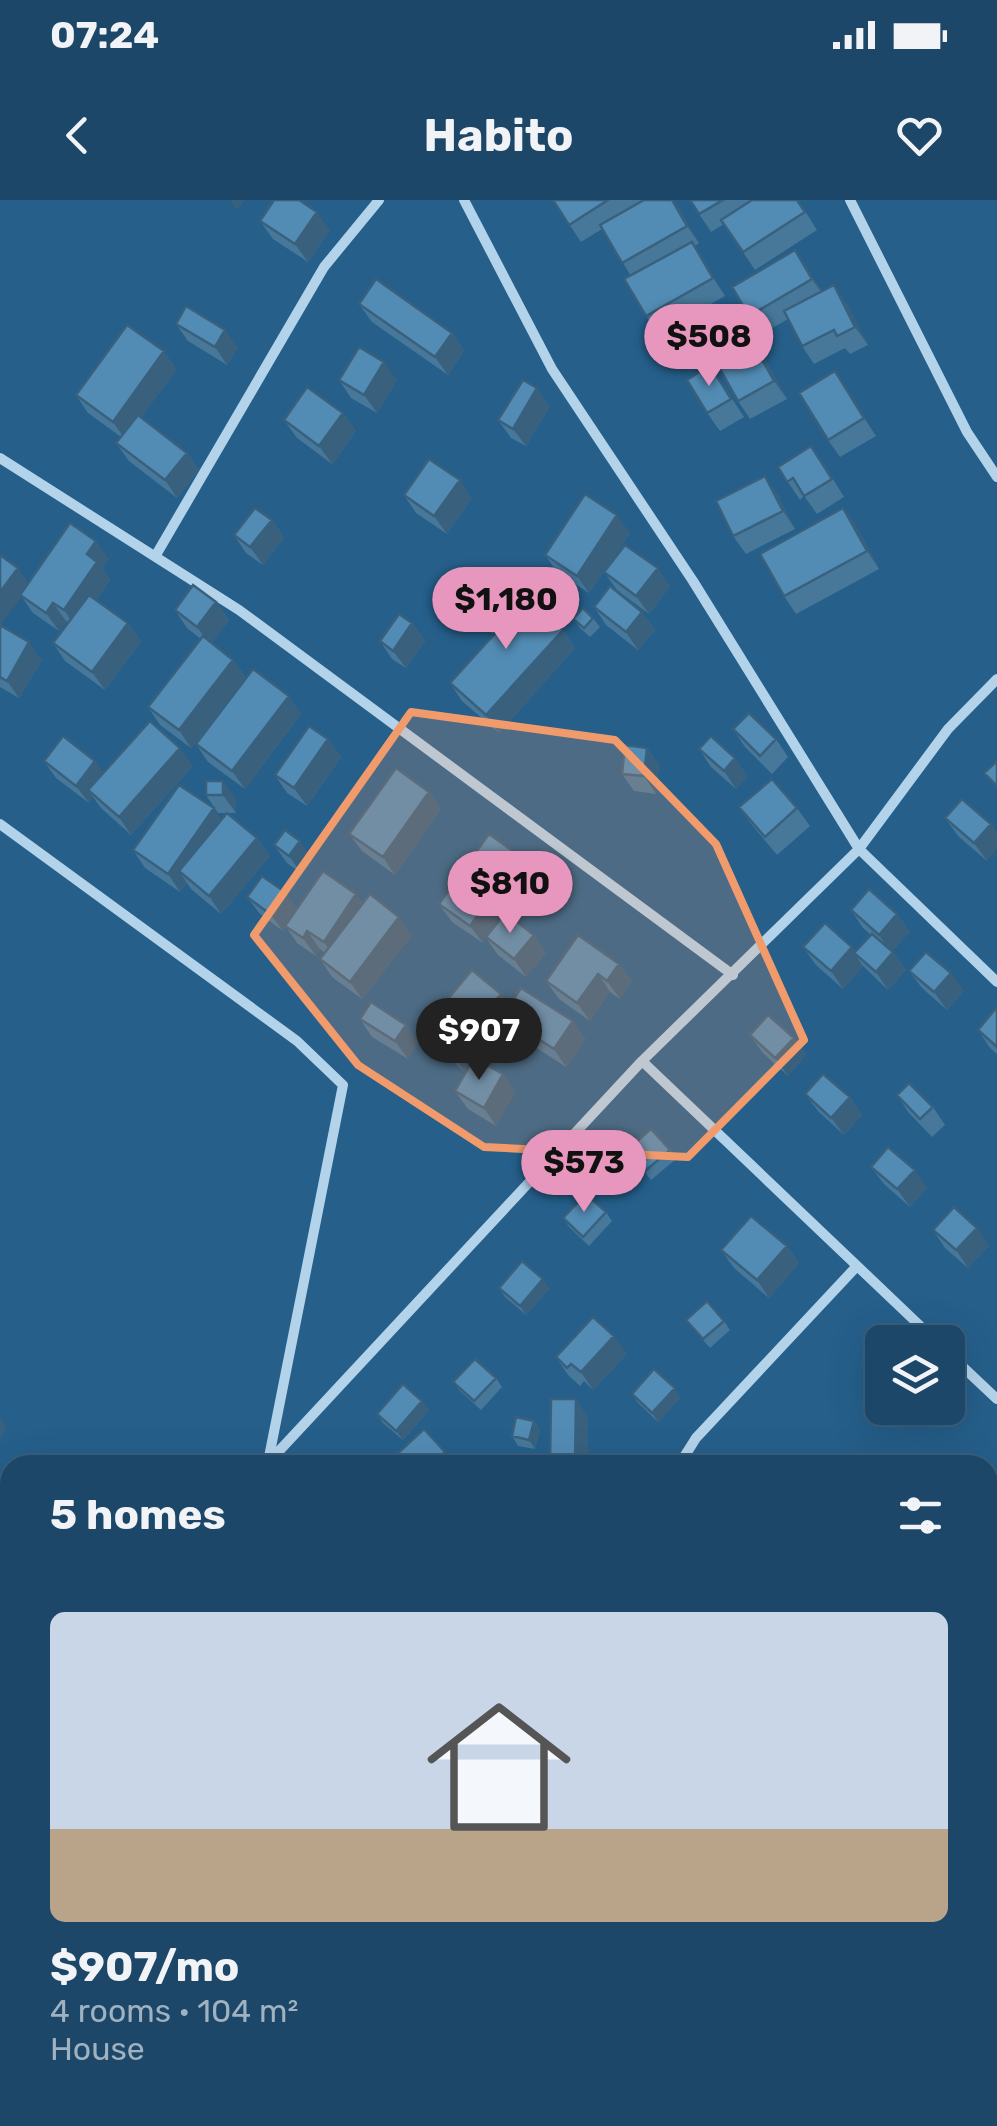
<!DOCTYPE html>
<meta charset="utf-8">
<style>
:root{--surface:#1c4768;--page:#254e6e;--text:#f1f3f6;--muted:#a0b2c0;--line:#3a5f7c;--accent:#e797bd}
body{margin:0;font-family:Rubik,sans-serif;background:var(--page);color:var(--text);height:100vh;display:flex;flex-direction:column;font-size:38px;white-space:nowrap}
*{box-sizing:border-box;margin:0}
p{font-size:32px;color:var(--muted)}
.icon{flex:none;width:55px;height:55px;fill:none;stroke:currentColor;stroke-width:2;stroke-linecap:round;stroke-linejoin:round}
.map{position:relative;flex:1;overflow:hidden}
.side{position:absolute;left:0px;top:1255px;width:998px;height:672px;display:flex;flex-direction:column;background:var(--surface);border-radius:30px 30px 0 0;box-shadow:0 10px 40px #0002,0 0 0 2px var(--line)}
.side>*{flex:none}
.buttons{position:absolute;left:865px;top:1125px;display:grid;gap:20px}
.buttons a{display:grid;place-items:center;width:100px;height:100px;border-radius:15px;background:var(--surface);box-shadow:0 10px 40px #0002,0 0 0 2px var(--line);font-size:50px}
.price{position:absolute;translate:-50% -85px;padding:0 22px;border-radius:35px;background:var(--accent);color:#111;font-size:32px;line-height:65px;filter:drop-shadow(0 2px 5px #0008)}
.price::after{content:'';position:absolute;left:50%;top:60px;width:30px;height:22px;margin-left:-15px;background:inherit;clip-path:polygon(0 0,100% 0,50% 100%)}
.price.on{background:#222;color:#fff}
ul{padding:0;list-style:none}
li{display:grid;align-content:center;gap:20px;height:530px;padding:0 50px}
li span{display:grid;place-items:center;height:310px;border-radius:15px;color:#555}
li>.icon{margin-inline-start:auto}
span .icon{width:180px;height:180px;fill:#fffc;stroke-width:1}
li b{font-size:42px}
h2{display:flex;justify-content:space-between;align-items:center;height:120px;padding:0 50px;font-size:42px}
.status{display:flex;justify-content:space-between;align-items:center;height:70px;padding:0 50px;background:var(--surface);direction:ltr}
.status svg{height:28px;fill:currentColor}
header{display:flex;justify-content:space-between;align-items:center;height:130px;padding:0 50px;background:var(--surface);font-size:45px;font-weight:700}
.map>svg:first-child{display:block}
</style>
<div class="status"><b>07:24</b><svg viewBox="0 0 49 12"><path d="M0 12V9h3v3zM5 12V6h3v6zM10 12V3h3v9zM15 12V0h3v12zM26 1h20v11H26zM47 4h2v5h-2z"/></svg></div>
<header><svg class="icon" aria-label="back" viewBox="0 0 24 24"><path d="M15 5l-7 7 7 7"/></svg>Habito<svg class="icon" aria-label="heart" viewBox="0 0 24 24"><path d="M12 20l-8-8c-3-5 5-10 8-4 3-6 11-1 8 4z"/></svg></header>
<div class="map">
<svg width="997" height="1926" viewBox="0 0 997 1926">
<rect width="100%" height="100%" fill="#255f8a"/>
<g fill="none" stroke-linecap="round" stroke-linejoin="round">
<!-- service -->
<path stroke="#b3d3ea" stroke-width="8" d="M170,1926l2,-8"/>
<!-- minor -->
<path stroke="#b3d3ea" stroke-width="10" d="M464,0l88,169 141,212 166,268 138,133
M850,0l117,232 30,45
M0,258l239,152 494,365
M156,355l168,-288 55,-67
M0,624l297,217 46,44 -74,372
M642,861l295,281
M948,1153l49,46
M266,1265l376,-404 217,-212 89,-120 49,-50
M679,1265l17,-27 160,-171
M988,1604l9,9
M874,1918l9,8"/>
</g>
<!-- wall -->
<path fill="#47789a" d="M553,0h120l26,43 -4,3 30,50 -67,38 -12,-18 -15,-40 -29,-47 -21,13z
M690,0h108l19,30 -62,40 -31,-46 -13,8z
M260,21l70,9 -22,32 -35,-23z
M795,50l27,42 24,11 22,42 -18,9 -5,-6 -31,16 -12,-18 -14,-27 -26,15 -13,-18z
M359,104l93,29 12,18 -16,24 -76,-53z
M176,124l62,23 -11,18 -39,-24z
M750,138l13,18 24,43 -37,20 -12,-18z
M710,165l34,52 -24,14 -13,-18z
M177,169l-36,48 46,36 12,17 -22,28 -48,-37 -13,-18 5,-6 -33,-24 -12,-18z
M835,171l41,65 -36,21 -12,-17z
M339,180h58l-20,33 -26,-15z
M550,206l-24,40 -15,-8 -13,-18z
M343,213l13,18 -24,33 -35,-26 -13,-18z
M824,264l20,33 -27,17 -13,-18 -4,4 -22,-33z
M777,294l18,35 -49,25 -13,-18z
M404,295l68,3 -25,36 -31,-21z
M843,308l13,18 23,43 -83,45 -12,-18z
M272,320l12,18 -21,27 -17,-12 -12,-18z
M630,333l-41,60 -31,-20 -13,-18z
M109,359l-7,9 8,12 -14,20 32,23 13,18 -36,49 -40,-29 -12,-18 15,-20 -2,-2 -7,10 -26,-18 -11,-16 -4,-29 10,16z
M604,372l66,14 -21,28 -32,-24z
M216,402l13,18 -18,23 22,17 13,18 -55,70 -31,-23 -12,-18 53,-68 -14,-11 -12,-18z
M594,407l48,5 13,18 -17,20 -32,-25z
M508,414l55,16 12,18 -76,85 -37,-32 -12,-18 43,-48 -15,-20z
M593,418l7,9 -10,10 -10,-9 -7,-9z
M412,423l13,18 -19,27 -14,-9 -12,-18z
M0,425l42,35 -23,38 -19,-11z
M301,514l-56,75 -37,-27 -12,-18z
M733,529l43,10 12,18 -16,17 -27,-27z
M328,539l13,18 -34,49 -20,-13 -12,-18z
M647,548l12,17 -3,29 -22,-3 -12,-17z
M699,549l49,27 -12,13 -25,-22z
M44,561l60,12 89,-7 -62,69 -30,-27 -8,-11 -4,6 -33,-25z
M206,581l30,18v14h-18l-12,-18z
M429,592l12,17 -46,66 -33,-24 -13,-17z
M739,607l58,1 13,18 -33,29 -25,-30z
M945,618l46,6 6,9 -10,28 -29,-25z
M222,620l35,18 13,18 -49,58 -30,-25 -4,-6 -7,9 -35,-24 -12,-18z
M274,645l39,14 -11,15 -15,-11z
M532,674l-36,50 38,11 12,18 -20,24 -28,-22 -12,-17 -3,5 -31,-21 -13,-18z
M285,692l11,16 60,-14 7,10 49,31 -50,64 -30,-22 -12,-18 5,-6 -5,-4 -4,7 -19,-13 -11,-16 -3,4 -23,-17 -13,-17z
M851,710l46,4 13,18 -18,19 14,19 -18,20 -25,-24 -20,23 -27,-24 -13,-18h49l3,5 16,-17 -8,-7z
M619,764l13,17 -12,18 -10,-7 -20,29 -31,-22 -13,-18z
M909,771l55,20 -17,19 -25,-22z
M501,794l8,12 64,15 12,18 -19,28 -51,-33 -9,-14 -31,38 28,16 12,18 -19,34 -28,-17 -13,-18 18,-30 -9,10 -28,-24 -13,-18z
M996,808l1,46 -7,-6 -12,-18z
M360,819l46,6 12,18 -10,16 -36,-22z
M750,835l44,3 12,17 -18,21 -25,-23z
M805,894l45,3 12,18 -18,20 -26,-24z
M897,895l36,12 12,18 -13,12 -23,-24z
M627,950h43l6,9 -25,21z
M608,961l6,9 -18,21 -12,-10 -6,-9z
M871,967l56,21 -17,19 -26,-23z
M606,1012l6,9 -23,25 -20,-19 -6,-9z
M933,1030l56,15 -21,23 -23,-20z
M787,1046l12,17 -30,35 -35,-30 -13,-18z
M499,1088h51l-24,27 -21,-18z
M686,1120l38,1 6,9 -20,18z
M627,1154l-34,36 -9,-9 -4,5 -12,-11 -12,-18z
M496,1178l6,9 -21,23 -21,-19 -7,-9z
M632,1194l49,3 -23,25 -20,-19z
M429,1210l-26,30 -20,-17 -6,-9z
M588,1217v48h-36l-2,-3z
M534,1221l6,9 -5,19 -17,-3 -6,-10z
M445,1252l7,9 -4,4h-43l-8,-11z
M988,1648l9,9v42l-9,-9z
M988,1769l9,5v24l-9,-12z"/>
<!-- shaded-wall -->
<path fill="#39617d" d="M230,0h15l-8,10z
M672,0l6,6 21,37 -12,-17z
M317,12l13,18 -22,32 -13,-18z
M692,42l12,18 21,36 -12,-18z
M795,50l12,17 17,30 -12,-18z
M834,85l12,18 22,42 -13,-18z
M225,130l13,17 -11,18 -12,-18z
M452,133l12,18 -16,24 -13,-18z
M750,138l13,18 24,43 -13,-18z
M164,151l13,18 -52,70 -12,-17z
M384,162l13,18 -20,33 -13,-18z
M835,171l13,18 28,47 -12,-18z
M537,188l13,18 -24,40 -13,-17z
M343,213l13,18 -24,33 -13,-18z
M187,253l12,17 -22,28 -12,-18z
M765,276l12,18 18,35 -12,-18z
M460,280l12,18 -25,36 -13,-18z
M843,308l13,18 23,43 -12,-18z
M617,315l13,18 -41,60 -12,-17z
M272,320l12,18 -21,27 -13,-18z
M96,341l13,18 -7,9 8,12 -34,48 -12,-18 23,-56z
M18,368l12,18 -30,39v-33z
M658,368l12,18 -21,28 -13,-18z
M216,402l13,18 -19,25 -13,-18z
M53,403l13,18 -7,10 -13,-18z
M642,412l13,18 -17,20 -12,-18z
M128,423l13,18 -36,49 -13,-18z
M412,423l13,18 -19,27 -13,-17z
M563,430l12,18 -76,85 -13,-18z
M29,442l13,18 -23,38 -12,-17z
M233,460l13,18 -55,70 -12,-18z
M289,496l12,18 -56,75 -13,-18z
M328,539l13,18 -34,49 -13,-18z
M180,548l13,18 -62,69 -12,-18z
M647,548l12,17 -3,29 -12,-18z
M735,558l13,18 -12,13 -12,-18z
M95,561l13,18 -20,11 5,7 -4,6 -13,-17z
M223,581l13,18v14l-13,-18z
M429,592l12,17 -46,66 -12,-18z
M214,608l12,18 -47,45 8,12 -7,9 -12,-18z
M991,624l6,9v16l-10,12 -13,-18z
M257,638l13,18 -49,58 -12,-18z
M300,641l13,18 -11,15 -13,-18z
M520,656l12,18 -49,69 -13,-17z
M285,692l13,18 -15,21 -13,-17z
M356,694l13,18 -33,48 -12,-18z
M897,714l13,18 -19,21 -12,-18z
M399,717l13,18 -50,64 -12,-17z
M307,731l13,18 -4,7 -13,-18z
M534,735l12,18 -20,24 -12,-18z
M852,747l8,11 -6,-5 9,13 -20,23 -12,-18z
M893,752l13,18 -18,20 -12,-18z
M619,764l13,17 -12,18 -13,-18z
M951,773l13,18 -17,19 -13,-18z
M598,774l12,18 -20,29 -13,-18z
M501,794l12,17 -10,5 3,4 -42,51 -12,-18z
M573,821l12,18 -19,28 -12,-18z
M406,825l12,18 -10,16 -13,-18z
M794,838l12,17 -18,21 -13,-18z
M503,874l12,18 -19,34 -12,-18z
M850,897l12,18 -18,20 -13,-17z
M608,961l6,9 -18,21 -6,-9z
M915,970l12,18 -17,19 -13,-18z
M977,1028l12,17 -21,23 -12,-18z
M787,1046l12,17 -30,35 -12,-18z
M543,1079l7,9 -24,27 -6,-9z
M614,1136l13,18 -34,36 -12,-18z
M675,1188l6,9 -23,25 -6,-9z
M576,1199l12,18v48h-11l-2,-2z
M422,1201l7,9 -26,30 -7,-9z
M0,1218l6,9 -6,13z
M534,1221l6,9 -5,19 -6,-9z
M10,1362v46l-4,10 -6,-9v-25z"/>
<!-- building -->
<path fill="#528bb3" stroke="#39617d" stroke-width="2.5" d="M274,0h25l18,12 -22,32 -35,-23z
M553,0h55l-39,25z
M644,0h28l15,26 -65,37 -22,-38z
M690,0h33l-24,14z
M752,0h45l8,12 -62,40 -22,-32z
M692,42l21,36 -67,38 -22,-37z
M795,50l17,29 -63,37 -17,-29z
M376,79l76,54 -17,24 -76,-53z
M834,85l21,42 -18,9 -3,-6 -32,16 -18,-35z
M186,106l39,24 -10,17 -39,-23z
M127,125l37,26 -51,71 -37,-27z
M750,138l24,43 -36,20 -24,-43z
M359,147l25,15 -20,33 -25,-15z
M710,165l21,34 -24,14 -20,-33z
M835,171l29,47 -36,22 -29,-47z
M523,180l14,8 -24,41 -15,-9z
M307,187l36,26 -24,33 -35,-26z
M138,215l49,38 -22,27 -49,-37z
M811,246l21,33 -28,17 -11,-18 -6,4 -9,-15z
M429,259l31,21 -26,36 -30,-21z
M765,276l18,35 -50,25 -17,-35z
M585,294l32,21 -40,61 -32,-21z
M255,308l17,12 -22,27 -16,-12z
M843,308l24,43 -83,45 -24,-42z
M70,323l26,18 -9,13 10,8 -33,48 -11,-7 -7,10 -26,-18z
M625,345l33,23 -22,28 -32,-24z
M0,355l18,13 -18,24z
M193,385l23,17 -19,25 -22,-17z
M610,386l32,26 -16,20 -32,-25z
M89,395l39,28 -36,49 -39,-29z
M524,396l39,34 -77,85 -36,-32 47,-52 -19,-16 13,-16 17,15z
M583,408l10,10 -9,10 -11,-9z
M399,414l13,9 -19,28 -13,-10z
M0,425l29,17 -22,39 -7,-4z
M203,436l30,24 -54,70 -31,-23z
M253,469l36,27 -57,75 -36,-27z
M749,513l27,26 -16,17 -27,-27z
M150,521l30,27 -61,69 -31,-27z
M309,526l19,13 -34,49 -19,-13z
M63,536l32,25 -19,25 -32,-25z
M711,536l24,22 -11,13 -25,-22z
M625,545l22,3 -3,28 -22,-2z
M997,561v25l-13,-13z
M396,568l33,24 -46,65 -34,-23z
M772,579l25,29 -32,29 -26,-30z
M206,581h17v14h-17z
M179,585l35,23 -46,66 -35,-24z
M962,599l29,25 -17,19 -29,-25z
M227,613l30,25 -48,58 -30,-25z
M285,630l15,11 -11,15 -15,-11z
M489,634l31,22 -50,70 -31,-22z
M323,671l33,23 -32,48 -17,-11 -4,7 -18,-12z
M262,676l23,16 -15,22 -23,-17z
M869,689l28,25 -18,21 -28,-25z
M370,694l29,23 -49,65 -30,-23z
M505,713l29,22 -20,24 -28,-22z
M825,723l27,24 -21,24 -28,-24z
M872,734l21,18 -17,20 -22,-19z
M578,735l41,29 -12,17 -9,-7 -21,29 -31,-22z
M926,752l25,21 -17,19 -25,-21z
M472,770l29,24 -49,59 -29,-24z
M521,788l52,33 -19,28 -51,-33z
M371,802l35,23 -11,16 -35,-22z
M996,808l1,1v38l-19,-17z
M768,815l26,23 -19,20 -25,-23z
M474,858l29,16 -19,34 -29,-17z
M823,874l27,23 -19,21 -26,-24z
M909,883l24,24 -13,12 -23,-24z
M651,929l19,21 -25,21 -18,-21z
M888,947l27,23 -18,19 -26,-22z
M596,951l12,10 -18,21 -12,-10z
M586,994l20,18 -23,25 -20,-19z
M954,1007l23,21 -21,22 -23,-20z
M751,1016l36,30 -30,34 -36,-30z
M522,1061l21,18 -23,27 -21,-18z
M707,1101l17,20 -21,18 -17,-19z
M593,1117l21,19 -33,36 -10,-8 -4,4 -11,-11z
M475,1159l21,19 -22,23 -21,-19z
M654,1169l21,19 -23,25 -20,-19z
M403,1184l19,17 -26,30 -19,-17z
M551,1199h25l-1,64 -25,-1z
M516,1217l18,4 -5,19 -17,-4z
M424,1229l21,23 -13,13h-25l-10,-11z
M334,1257l11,8h-17z
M0,1340l10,4v18l-10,22z
M988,1648l9,9v24l-6,7 -3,-4z
M990,1767l7,7v17l-9,-9v-13z
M997,1912v14h-1l-7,-6z"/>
<!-- marked area -->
<path fill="#f19b6d" fill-opacity="0.2" stroke="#f19b6d" stroke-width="8" stroke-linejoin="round" d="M411,512l204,28 101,104 88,196 -116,117 -204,-10 -126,-82 -104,-130z"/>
</svg>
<div class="buttons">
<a><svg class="icon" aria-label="layers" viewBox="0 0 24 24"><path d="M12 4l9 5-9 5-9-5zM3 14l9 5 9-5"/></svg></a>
</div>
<b class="price" style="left:709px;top:189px">$508</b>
<b class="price" style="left:506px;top:452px">$1,180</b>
<b class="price" style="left:510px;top:736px">$810</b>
<b class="price on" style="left:479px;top:883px">$907</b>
<b class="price" style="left:584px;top:1015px">$573</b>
<section class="side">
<h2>5 homes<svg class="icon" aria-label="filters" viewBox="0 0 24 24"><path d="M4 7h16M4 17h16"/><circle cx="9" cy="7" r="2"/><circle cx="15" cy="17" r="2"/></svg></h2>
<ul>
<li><span style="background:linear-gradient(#c9d6e8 70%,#b9a48a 0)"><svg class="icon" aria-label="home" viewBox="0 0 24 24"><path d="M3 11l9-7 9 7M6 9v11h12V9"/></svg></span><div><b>$907/mo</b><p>4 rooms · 104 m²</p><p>House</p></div></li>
</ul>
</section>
</div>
